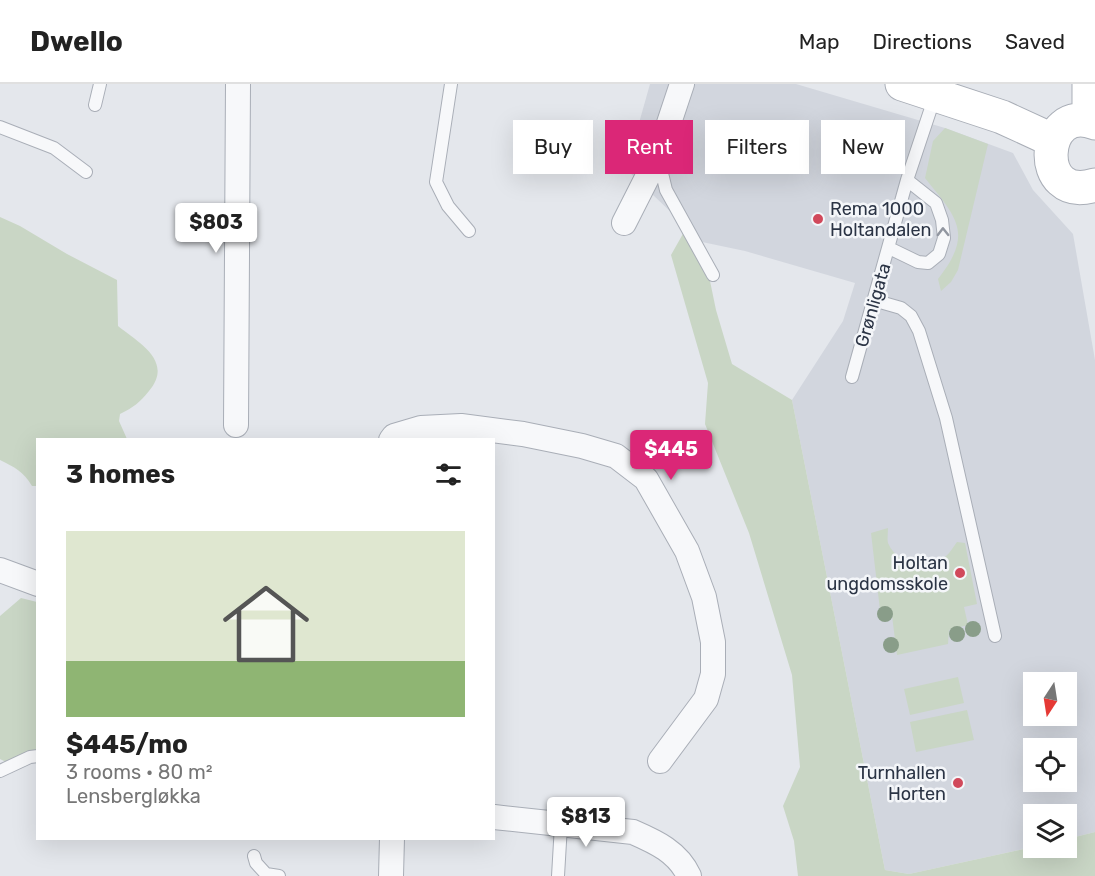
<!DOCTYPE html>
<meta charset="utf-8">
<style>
:root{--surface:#fff;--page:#f2f2f2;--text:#222;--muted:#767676;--line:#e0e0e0;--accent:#db2777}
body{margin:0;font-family:Rubik,sans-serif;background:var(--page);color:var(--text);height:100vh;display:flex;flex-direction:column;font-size:22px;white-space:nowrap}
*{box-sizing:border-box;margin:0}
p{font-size:20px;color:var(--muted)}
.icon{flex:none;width:33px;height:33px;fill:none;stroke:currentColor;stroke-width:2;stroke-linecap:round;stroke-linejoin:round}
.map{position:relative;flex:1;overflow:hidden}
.side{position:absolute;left:36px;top:354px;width:459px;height:402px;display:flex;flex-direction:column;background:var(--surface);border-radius:0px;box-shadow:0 6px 24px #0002}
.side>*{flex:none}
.hud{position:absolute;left:513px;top:36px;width:492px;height:54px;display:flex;gap:12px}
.needle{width:39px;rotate:192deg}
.controls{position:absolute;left:1023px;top:588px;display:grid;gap:12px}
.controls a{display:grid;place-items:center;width:54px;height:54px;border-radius:0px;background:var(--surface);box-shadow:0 6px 24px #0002;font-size:30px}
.price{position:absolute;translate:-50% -51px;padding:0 14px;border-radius:6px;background:#fff;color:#222;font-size:20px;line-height:39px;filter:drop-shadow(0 2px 3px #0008)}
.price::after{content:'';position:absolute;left:50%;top:36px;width:18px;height:14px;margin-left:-9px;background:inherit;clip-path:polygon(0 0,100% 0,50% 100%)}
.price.on{background:var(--accent);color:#fff}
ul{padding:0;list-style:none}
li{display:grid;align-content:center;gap:12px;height:318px;padding:0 30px}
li+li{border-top:2px solid var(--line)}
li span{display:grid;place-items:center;height:186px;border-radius:0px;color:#555}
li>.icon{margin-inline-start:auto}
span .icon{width:108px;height:108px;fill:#fffc;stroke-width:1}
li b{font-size:26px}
h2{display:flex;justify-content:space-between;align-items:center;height:72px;padding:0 30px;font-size:26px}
.chip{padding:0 21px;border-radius:0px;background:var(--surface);box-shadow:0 6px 24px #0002;font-size:21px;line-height:54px}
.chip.on{background:var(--accent);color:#fff}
header{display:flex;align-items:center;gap:36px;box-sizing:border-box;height:84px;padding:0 30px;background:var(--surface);border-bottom:2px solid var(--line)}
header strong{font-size:28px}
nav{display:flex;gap:33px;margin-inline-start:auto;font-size:21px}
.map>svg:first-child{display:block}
</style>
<header>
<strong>Dwello</strong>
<nav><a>Map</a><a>Directions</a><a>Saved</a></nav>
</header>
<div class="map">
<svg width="1095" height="792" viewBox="0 0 1095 792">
<rect width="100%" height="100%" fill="#e4e7ec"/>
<!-- built -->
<path fill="#d2d6de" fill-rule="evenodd" d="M650,0h146l149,44 68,25 20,37 40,44 22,126v472l-28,7 -1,-25h-32l-1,33 -124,27 -24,-4 -93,-470 51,-79 12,-38 -110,-32 -43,-9 -76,-73zM1034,598h32v34h-32zM1034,664h32v34h-32z"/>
<!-- green -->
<path fill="#c9d6c5" d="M945,44l43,16 -30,126 -7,12 -10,9 -3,-12c36,-46 19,-61 -13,-101l8,-37z
M0,133l20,9 47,28 50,26 1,46c21,17 56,35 31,65 -10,12 -15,16 -29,23l-1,7 8,18 -89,1 -1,46h-5c-9,-15 -18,-19 -32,-26z
M684,148l26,49 6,29 16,54 60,36 93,470 24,4 124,-27 33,1 1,-9 28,-7v44h-297l-4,-35 -11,-35 17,-39 -8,-92 -43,-142 -44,-109 3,-41 -37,-128z
M888,444c0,5 -1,11 0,15 9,22 39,26 57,14 5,-4 8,-10 12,-15l8,1 12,61 -13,3 4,18 -19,5 -1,14 -51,11 -6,-47 -11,2 -9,-77z
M21,514l16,4v153l-19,13 -18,-9v-143z
M958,593l6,26 -54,12 -6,-26z
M967,626l7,30 -58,12 -6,-30z"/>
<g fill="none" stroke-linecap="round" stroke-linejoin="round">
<!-- lane casing -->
<g stroke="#a9aeb7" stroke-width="14">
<path id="lane" d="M451,0l-15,98 12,24 21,25
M95,21l5,-21
M0,43l54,21 32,24
M659,77l7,29 47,85
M889,164l29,14 10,1 11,-9 5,-16 -2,-18 -6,-17 -29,-23
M873,216l28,8 10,8 8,15 27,87 49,218
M852,293l55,-197 28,-84
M0,687l30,-14 8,-1
M254,772l2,7 10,11 13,2
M558,792l3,-51"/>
</g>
<!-- street casing -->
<g stroke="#a9aeb7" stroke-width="26">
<path id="street" d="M624,139l34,-67 24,-72
M236,341l2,-341
M391,356l3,-4 27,-8 40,-2 62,8 59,12 34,10 30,23 41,72 17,46 9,45v32l-7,25 -46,62
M0,486l38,14
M494,733l139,15c23,10 45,20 56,44
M391,792l1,-38"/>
</g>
<!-- secondary casing -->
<g stroke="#a9aeb7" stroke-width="35">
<path id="secondary" d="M902,0l100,33 50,23
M1089,37v-37
M1095,39c-55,-22 -62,82 0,62"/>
</g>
<!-- lane -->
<use href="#lane" stroke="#f7f8fa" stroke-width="12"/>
<!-- street -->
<use href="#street" stroke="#f7f8fa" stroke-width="24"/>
<!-- secondary -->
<use href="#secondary" stroke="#fff" stroke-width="33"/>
</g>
<!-- trees -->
<g fill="#899d89">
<circle cx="885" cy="530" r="8"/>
<circle cx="973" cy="545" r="8"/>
<circle cx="957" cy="550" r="8"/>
<circle cx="891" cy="561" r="8"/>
</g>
<!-- one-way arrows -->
<defs><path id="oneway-chevron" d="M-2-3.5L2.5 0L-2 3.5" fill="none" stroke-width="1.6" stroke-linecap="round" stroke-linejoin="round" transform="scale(1.5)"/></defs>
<use stroke="#9196a0" href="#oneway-chevron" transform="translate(943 148) rotate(-91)"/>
<!-- markers -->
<g fill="#d1495b" stroke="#f4f6f9" stroke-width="2">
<circle cx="818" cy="135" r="6"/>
<circle cx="960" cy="489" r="6"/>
<circle cx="958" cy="699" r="6"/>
</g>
<g text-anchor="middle" stroke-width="5" stroke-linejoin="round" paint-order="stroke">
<!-- poi labels -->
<g font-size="18" fill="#2b3445" stroke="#f4f6f9" text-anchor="end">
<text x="830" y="131" text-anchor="start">Rema 1000<tspan x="830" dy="21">Holtandalen</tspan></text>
<text x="948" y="485">Holtan<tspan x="948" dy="21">ungdomsskole</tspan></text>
<text x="946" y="695">Turnhallen<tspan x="946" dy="21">Horten</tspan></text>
</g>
<!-- street labels -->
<g font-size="18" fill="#2b3445" stroke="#f4f6f9">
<text transform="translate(873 221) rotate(-74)" y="6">Grønligata</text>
</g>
</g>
</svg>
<div class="controls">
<a><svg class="needle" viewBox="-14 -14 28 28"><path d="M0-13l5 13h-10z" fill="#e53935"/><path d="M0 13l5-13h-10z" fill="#767676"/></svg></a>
<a><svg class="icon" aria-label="locate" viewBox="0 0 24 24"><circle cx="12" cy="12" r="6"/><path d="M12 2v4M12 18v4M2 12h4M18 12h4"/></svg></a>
<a><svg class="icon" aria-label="layers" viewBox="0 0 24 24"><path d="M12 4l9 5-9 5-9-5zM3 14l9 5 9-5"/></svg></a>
</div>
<b class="price" style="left:216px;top:170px">$803</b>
<b class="price on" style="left:671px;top:397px">$445</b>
<b class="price" style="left:586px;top:764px">$813</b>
<div class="hud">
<a class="chip">Buy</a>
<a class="chip on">Rent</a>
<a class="chip">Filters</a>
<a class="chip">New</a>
</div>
<section class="side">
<h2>3 homes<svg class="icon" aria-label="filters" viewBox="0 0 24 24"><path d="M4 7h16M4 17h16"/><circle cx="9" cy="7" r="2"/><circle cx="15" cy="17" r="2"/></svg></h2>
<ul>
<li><span style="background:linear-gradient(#dfe7d0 70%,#8fb573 0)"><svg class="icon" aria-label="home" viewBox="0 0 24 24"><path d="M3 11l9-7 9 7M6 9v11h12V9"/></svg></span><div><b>$445/mo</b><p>3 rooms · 80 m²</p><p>Lensbergløkka</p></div></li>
</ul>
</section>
</div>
